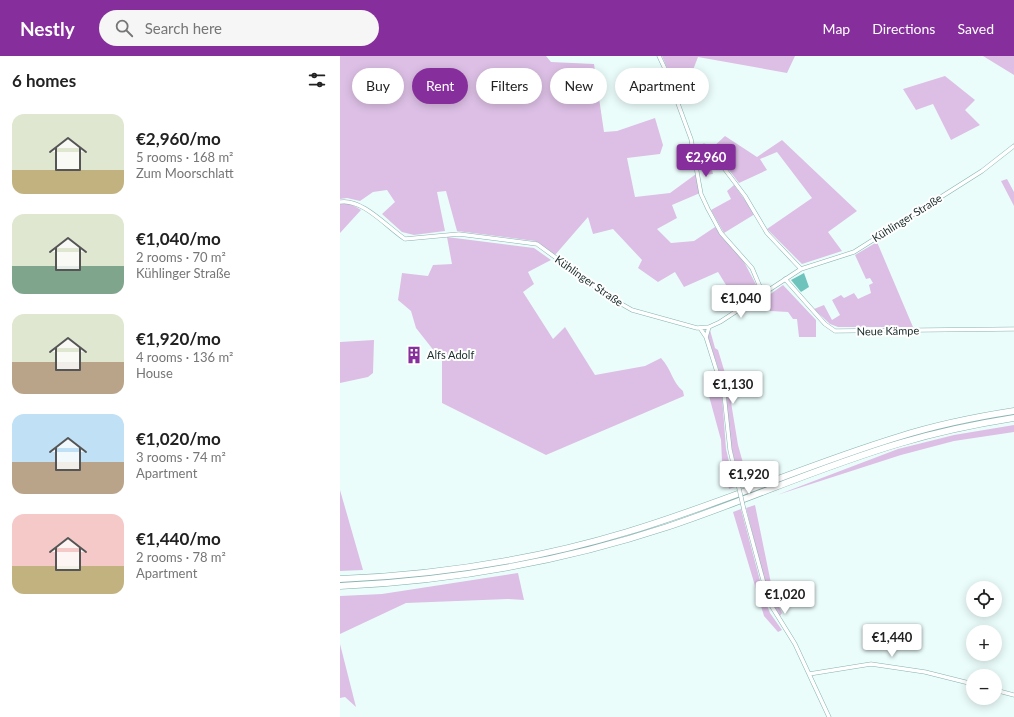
<!DOCTYPE html>
<meta charset="utf-8">
<style>
:root{--surface:#fff;--page:#f6f6f6;--text:#222;--muted:#767676;--accent:#862f9c}
body{margin:0;font-family:Lato,sans-serif;background:var(--page);color:var(--text);height:100vh;display:flex;flex-direction:column;font-size:15px;white-space:nowrap}
*{box-sizing:border-box;margin:0}
p{font-size:13px;color:var(--muted)}
.icon{flex:none;width:22px;height:22px;fill:none;stroke:currentColor;stroke-width:2;stroke-linecap:round;stroke-linejoin:round}
.map{position:relative;flex:1;overflow:hidden}
.details{display:flex;flex-direction:column;background:var(--surface);width:340px}
.details>*{flex:none}
.hud{position:absolute;left:12px;top:12px;width:380px;height:36px;display:flex;gap:8px}
.fabs{position:absolute;left:626px;top:525px;display:grid;gap:8px}
.fabs a{display:grid;place-items:center;width:36px;height:36px;border-radius:50%;background:var(--surface);box-shadow:0 2px 10px #0003;font-size:20px}
.price{position:absolute;translate:-50% -34px;padding:0 9px;border-radius:4px;background:#fff;color:#222;font-size:13px;line-height:26px;filter:drop-shadow(0 1px 2px #0008)}
.price::after{content:'';position:absolute;left:50%;top:24px;width:12px;height:9px;margin-left:-6px;background:inherit;clip-path:polygon(0 0,100% 0,50% 100%)}
.price.current{background:var(--accent);color:#fff}
ul{padding:0;list-style:none}
li{display:flex;align-items:center;gap:12px;height:100px;padding:0 12px}
li span{display:grid;place-items:center;flex:none;width:112px;height:80px;border-radius:12px;color:#555}
li>.icon{margin-inline-start:auto}
span .icon{width:48px;height:48px;fill:#fffc;stroke-width:1}
li b{font-size:17px}
h2{display:flex;justify-content:space-between;align-items:center;height:48px;padding:0 12px;font-size:17px}
.chip{padding:0 14px;border-radius:18px;background:var(--surface);box-shadow:0 2px 10px #0003;font-size:14px;line-height:36px}
.chip.current{background:var(--accent);color:#fff}
header{display:flex;align-items:center;gap:24px;box-sizing:border-box;height:56px;padding:0 20px;background:var(--accent);color:#fff}
header strong{font-size:19px}
nav{display:flex;gap:22px;margin-inline-start:auto;font-size:14px}
.search{width:280px;height:36px;background:var(--page);display:flex;align-items:center;gap:10px;box-sizing:border-box;padding:0 14px;border-radius:22px;color:var(--muted);font-size:15px}
main{display:flex;flex:1;min-height:0}
.map>svg:first-child{display:block}
</style>
<header>
<strong>Nestly</strong>
<div class="search"><svg class="icon" aria-label="search" viewBox="0 0 24 24"><circle cx="10" cy="10" r="6"/><path d="M15 15l6 6"/></svg>Search here</div>
<nav><a>Map</a><a>Directions</a><a>Saved</a></nav>
</header>
<main>
<section class="details">
<h2>6 homes<svg class="icon" aria-label="filters" viewBox="0 0 24 24"><path d="M4 7h16M4 17h16"/><circle cx="9" cy="7" r="2"/><circle cx="15" cy="17" r="2"/></svg></h2>
<ul>
<li><span style="background:linear-gradient(#dfe7d0 70%,#c2b280 0)"><svg class="icon" aria-label="home" viewBox="0 0 24 24"><path d="M3 11l9-7 9 7M6 9v11h12V9"/></svg></span><div><b>€2,960/mo</b><p>5 rooms · 168 m²</p><p>Zum Moorschlatt</p></div></li>
<li><span style="background:linear-gradient(#dfe7d0 65%,#7fa58c 0)"><svg class="icon" aria-label="home" viewBox="0 0 24 24"><path d="M3 11l9-7 9 7M6 9v11h12V9"/></svg></span><div><b>€1,040/mo</b><p>2 rooms · 70 m²</p><p>Kühlinger Straße</p></div></li>
<li><span style="background:linear-gradient(#dfe7d0 60%,#b9a48a 0)"><svg class="icon" aria-label="home" viewBox="0 0 24 24"><path d="M3 11l9-7 9 7M6 9v11h12V9"/></svg></span><div><b>€1,920/mo</b><p>4 rooms · 136 m²</p><p>House</p></div></li>
<li><span style="background:linear-gradient(#bfe0f5 60%,#b9a48a 0)"><svg class="icon" aria-label="home" viewBox="0 0 24 24"><path d="M3 11l9-7 9 7M6 9v11h12V9"/></svg></span><div><b>€1,020/mo</b><p>3 rooms · 74 m²</p><p>Apartment</p></div></li>
<li><span style="background:linear-gradient(#f6c9c9 65%,#c2b280 0)"><svg class="icon" aria-label="home" viewBox="0 0 24 24"><path d="M3 11l9-7 9 7M6 9v11h12V9"/></svg></span><div><b>€1,440/mo</b><p>2 rooms · 78 m²</p><p>Apartment</p></div></li>
</ul>
</section>
<div class="map">
<svg width="674" height="661" viewBox="0 0 674 661">
<rect width="100%" height="100%" fill="#ebfdfb"/>
<!-- green -->
<path fill="#ddbfe5" d="M0,0h206l5,6 43,2 10,68 13,-1 38,-13 8,27 -3,9 -33,4 8,39 35,-4 26,-19 4,19 -28,12 5,13 -20,11 14,14 23,-2 21,-14 28,33 17,32 -21,14 -21,-34 -34,15 -9,-15 -17,10 -20,-14 4,-8 -29,-31 -20,5 -5,-17 -33,38 -20,-14 -78,-10 -11,-40 -9,1 8,39 -31,4 -12,-3 -20,-18 13,-12 -8,-12 -14,2 -13,9 -13,-3 -7,1z
M322,0h133l-8,17 -89,-16 -17,44z
M643,0h31v19z
M605,20l30,24 -10,10 15,15 -29,15 -18,-36 -17,6 -13,-21z
M385,80l32,21 25,-17 75,71 -29,21 14,19 -40,13 -35,-35 45,-31 -35,-46 -17,7 7,11 -28,13 -27,-35z
M361,96l7,1 5,21 -9,1 -6,-20z
M667,123l7,13v14l-13,-25z
M394,129l21,29 -31,19 -13,-23 20,-11 -4,-8z
M0,148h11l10,6 -21,23z
M107,181l87,11 17,12 -23,12 6,12 -11,8 30,47 12,-12 30,48 50,-9 16,-8c11,12 11,24 22,33l1,5 -138,59 -104,-52v-42l-26,-33 -5,-17 -13,-11 4,-27 26,3 5,-11 19,-1z
M537,186l36,85h-75l-8,-3 -16,-15 10,-4 8,15 8,-5 -8,-15 9,-5 3,3 10,-5 4,6 13,-6 -2,-8 4,-2 -3,-5 -4,1 -11,-24z
M443,229l33,35v17h-17l-2,-18h-4l-5,-7 -18,-1 -5,-13z
M370,274l5,18 3,2 13,43 -5,-1 -18,-55z
M34,284l-1,33 -5,4 -28,6v-41z
M382,339l4,54 9,38 -6,2 -7,-28 -1,-21 -12,-44z
M390,340l8,49 10,36 -7,2 -10,-36 -6,-50z
M674,369v7l-60,9 -53,14 -124,40 121,-46 56,-14z
M0,434l23,80 -23,1z
M415,449l19,93 8,15 -2,3 -3,-2 -10,-23 -21,-83z
M401,453l25,94 4,10 12,17 -4,2 -14,-16 -31,-104z
M178,517l6,27 -16,-1 -102,4 -66,31v-38l42,-2z
M0,588l16,63 -11,-10 -5,1z"/>
<!-- water -->
<path fill="#6ec4bd" d="M464,217l5,14 -8,5 -10,-12z"/>
<g fill="none" stroke-linecap="round" stroke-linejoin="round">
<!-- street casing -->
<g stroke="#86b3af" stroke-width="4.5">
<path id="street" d="M319,0l7,15 25,68 10,55 7,15 13,24 31,35 11,26
M353,93l11,-3 4,1 37,49 22,37 34,36
M0,146c22,-4 47,25 65,37l54,-5 78,10 74,54 21,12 65,18 12,-1 11,-5 81,-53 53,-17 128,-81 32,-25
M445,223l40,45 10,7 179,-2
M369,271l-3,10 18,57 6,56 8,34
M360,272l6,9
M404,454l25,92 26,42 34,73
M469,618l62,-10 54,8 48,12
M655,634l19,5"/>
</g>
<!-- highway casing -->
<g stroke="#86b3af" stroke-width="7">
<path id="highway" d="M0,523c97,-4 194,-19 287,-47 91,-27 179,-67 271,-95 38,-12 77,-20 116,-26
M0,530c111,-5 221,-24 327,-59 78,-26 155,-61 234,-84 37,-11 75,-19 113,-25"/>
</g>
<!-- street -->
<use href="#street" stroke="#fff" stroke-width="3.5"/>
<!-- highway -->
<use href="#highway" stroke="#fff" stroke-width="6"/>
<!-- street-bridge casing -->
<g stroke="#86b3af" stroke-width="4.5" stroke-linecap="butt">
<path id="street-bridge" d="M398,428l6,26"/>
</g>
<!-- street-bridge -->
<use href="#street-bridge" stroke="#fff" stroke-width="3.5"/>
</g>
<!-- icons -->
<defs>
<g id="building-bare" transform="scale(1.38)"><path d="M-4-6H4V6H1V3H-1V6H-4ZM-2.5-4.3h1.7v1.8h-1.7ZM.8-4.3h1.7v1.8H.8ZM-2.5-1h1.7V.8h-1.7ZM.8-1h1.7V.8H.8Z" fill="#862f9c" stroke="#fff" stroke-width="2.5" paint-order="stroke"/></g>
</defs>
<g fill-rule="evenodd">
<use href="#building-bare" x="74" y="299"/>
</g>
<g text-anchor="middle" stroke-width="4" stroke-linejoin="round" paint-order="stroke">
<!-- street labels -->
<g font-size="11" fill="#1a2c2b" stroke="#fff">
<text transform="translate(567 162) rotate(-32)" y="4">Kühlinger Straße</text>
<text transform="translate(249 225) rotate(35)" y="4">Kühlinger Straße</text>
<text transform="translate(548 275) rotate(-1)" y="4">Neue Kämpe</text>
</g>
<!-- poi labels -->
<g font-size="11" fill="#1a2c2b" stroke="#fff" text-anchor="start">
<text x="87" y="303">Alfs Adolf</text>
</g>
</g>
</svg>
<div class="fabs">
<a><svg class="icon" aria-label="locate" viewBox="0 0 24 24"><circle cx="12" cy="12" r="6"/><path d="M12 2v4M12 18v4M2 12h4M18 12h4"/></svg></a>
<a>+</a>
<a>−</a>
</div>
<b class="price current" style="left:366px;top:122px">€2,960</b>
<b class="price" style="left:401px;top:263px">€1,040</b>
<b class="price" style="left:393px;top:349px">€1,130</b>
<b class="price" style="left:409px;top:439px">€1,920</b>
<b class="price" style="left:445px;top:559px">€1,020</b>
<b class="price" style="left:552px;top:602px">€1,440</b>
<div class="hud">
<a class="chip">Buy</a>
<a class="chip current">Rent</a>
<a class="chip">Filters</a>
<a class="chip">New</a>
<a class="chip">Apartment</a>
</div>
</div>
</main>
